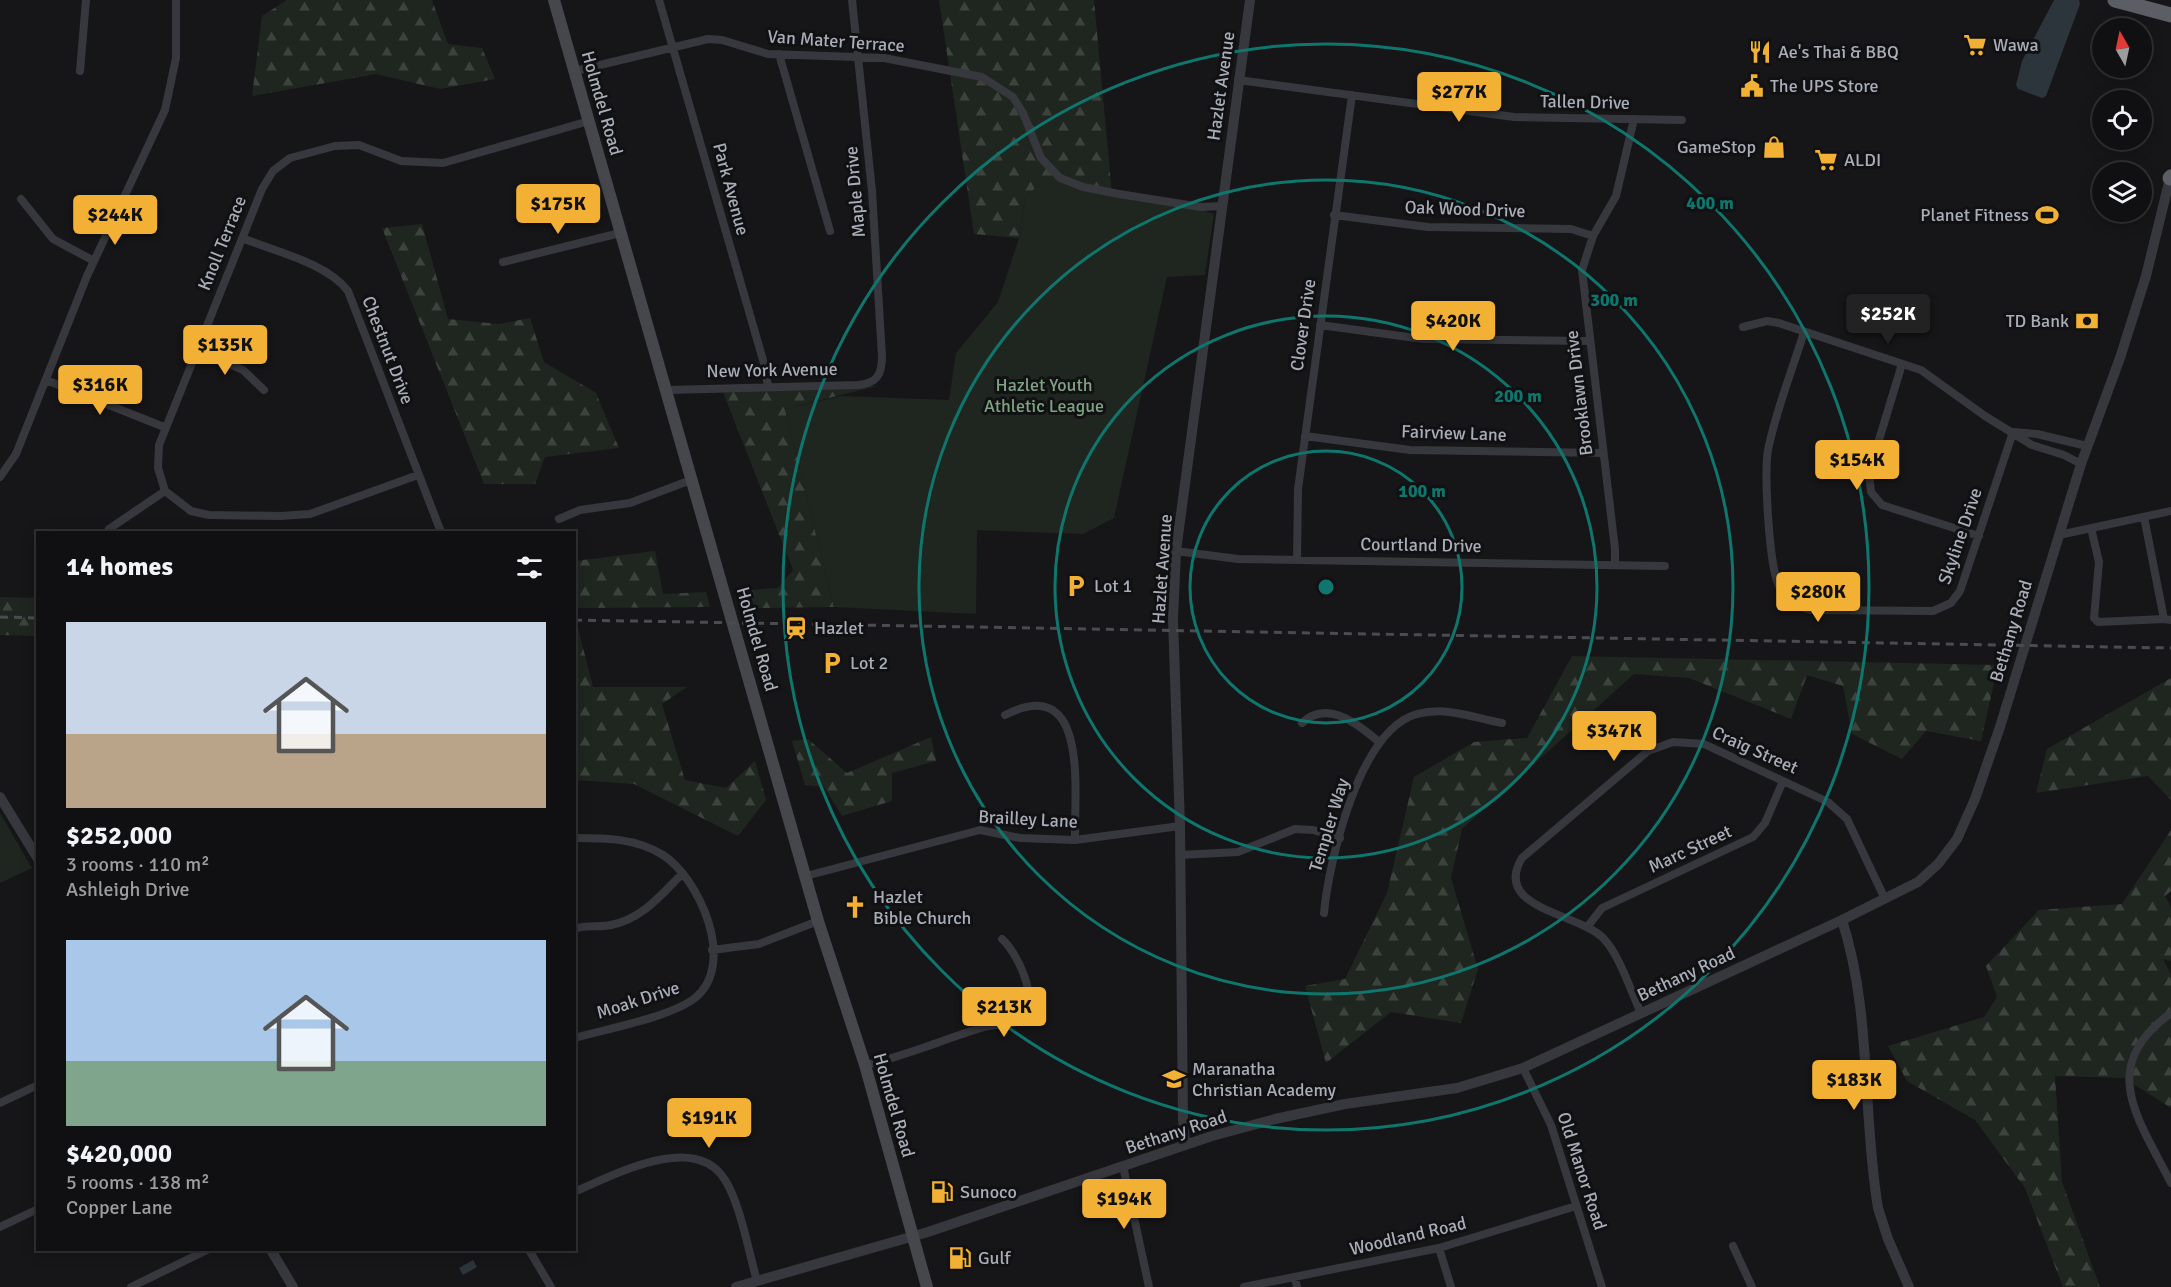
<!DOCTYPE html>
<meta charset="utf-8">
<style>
:root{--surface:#101012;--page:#19191b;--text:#f1f3f6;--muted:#9c9d9f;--line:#303032;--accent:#f2b134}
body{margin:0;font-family:Signika,sans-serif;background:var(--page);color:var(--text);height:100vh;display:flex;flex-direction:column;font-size:22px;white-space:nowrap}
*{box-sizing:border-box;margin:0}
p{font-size:20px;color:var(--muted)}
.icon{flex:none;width:33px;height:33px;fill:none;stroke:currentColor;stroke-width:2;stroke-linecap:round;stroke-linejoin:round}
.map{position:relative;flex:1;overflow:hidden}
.details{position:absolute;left:36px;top:531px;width:540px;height:720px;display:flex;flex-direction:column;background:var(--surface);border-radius:0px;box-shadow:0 3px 15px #0003,0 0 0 2px var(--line)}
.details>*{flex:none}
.needle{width:39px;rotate:351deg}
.fabs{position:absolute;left:2092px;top:18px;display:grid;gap:12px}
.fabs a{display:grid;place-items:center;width:60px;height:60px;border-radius:50%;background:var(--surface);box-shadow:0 3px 15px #0003,0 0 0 2px var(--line);font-size:30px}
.price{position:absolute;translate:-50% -51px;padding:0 14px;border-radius:6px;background:var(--accent);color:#111;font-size:20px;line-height:39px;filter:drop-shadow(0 2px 3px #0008)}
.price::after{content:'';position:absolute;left:50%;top:36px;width:18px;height:14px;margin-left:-9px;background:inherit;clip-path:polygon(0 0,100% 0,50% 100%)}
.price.on{background:#222;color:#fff}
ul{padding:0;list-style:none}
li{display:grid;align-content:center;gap:12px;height:318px;padding:0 30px}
li span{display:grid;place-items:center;height:186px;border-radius:0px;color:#555}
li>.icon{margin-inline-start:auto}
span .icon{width:108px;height:108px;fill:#fffc;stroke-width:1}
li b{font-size:26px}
h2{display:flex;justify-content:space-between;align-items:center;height:72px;padding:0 30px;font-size:26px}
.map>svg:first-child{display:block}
</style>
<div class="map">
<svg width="2171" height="1287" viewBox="0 0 2171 1287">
<defs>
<pattern id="forest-firs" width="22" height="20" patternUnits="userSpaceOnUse" patternTransform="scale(1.5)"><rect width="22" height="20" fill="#1e261f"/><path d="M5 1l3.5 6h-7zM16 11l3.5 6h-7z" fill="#3c433d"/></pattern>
</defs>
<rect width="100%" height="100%" fill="#161618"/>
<!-- forest -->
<path fill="url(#forest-firs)" d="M287,0h145l16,44 34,4 13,31 -55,10 -64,-15 -124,22 10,-80z
M939,0h155l18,194 -87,3 -6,41 -45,-4z
M422,224l26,95 51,5 31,-6 14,44 52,31 23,55 -74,9 -10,27h-51l-102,-256z
M877,386l-92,23 49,198 -80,1 -5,-18 29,-2 15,-18 -72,-183z
M655,551l8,43 43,-2 4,15 -135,1v-47z
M0,597l37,1v38l-37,-1z
M574,612l19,75h94l-25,17 23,76 41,8 29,-27 11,39 -28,36 -104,-52 -59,-4z
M1572,656l426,9 -17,76 -55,-10 -24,28 -50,-25 -9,-48 -36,-11 -16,44 -102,-41 -55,-4 -172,155 -11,49 27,91 -17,54 -70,-11 -65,51 -21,-77 40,-7 42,-86 27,-116 60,-35 53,-4z
M2171,678v122l-23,-24 -112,17 11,-44z
M931,737l5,24 -44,12v28l-50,15 -18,-29 -19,-2 -13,-44 16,-2 39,34z
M2171,830v61l-6,5 6,11v54l-8,-2 8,15v134l-47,-30 -69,-2 7,106 38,105h-37l-38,-99 -50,-68 -68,-39 -19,-35 96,-29 13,-20 -11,-31 53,-56 83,-6z"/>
<!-- park -->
<path fill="#1e261f" d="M1047,178l65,16 74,10 28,10 -9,61 -38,2 -53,241 -31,16 -106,-4 -1,84 -142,-7 -49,-198 56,-13 108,4 7,-47 42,-51 21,-64 6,-41z
M0,813l32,55 -32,15z"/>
<!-- water -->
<path fill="#2c353c" d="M2054,0h25l1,4 -34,92 -4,2 -24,-9 -2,-4 6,-24z
M473,1260l4,7 -14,8 -4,-7z"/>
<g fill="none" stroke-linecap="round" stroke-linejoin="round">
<!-- minor -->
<path stroke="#37383d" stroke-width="8" d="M659,0l106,367 3,20
M779,54l51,177
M80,71l6,-71
M575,71l133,-32 14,1 46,14 116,4 98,19 31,20 10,16 18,45 19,20 23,9 36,7 82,13 21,-1
M1238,80l276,37 168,3
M21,199l32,40 41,22
M1334,215l94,12 143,2 22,7
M242,238c32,13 85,25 106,53l93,241
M503,262l117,-29
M1320,325l103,14 167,2
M1743,327l24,-6 12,2 142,47 64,46 47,29 32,10 17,9
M1804,332c-12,39 -28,78 -36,118 -4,23 1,116 11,136 6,13 18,21 32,24l122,1 18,-8 9,-12 53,-159
M197,349l46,21 21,20
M1902,364l-33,109 2,19 11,13 97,31
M46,380l118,47
M668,390l190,-5c19,-2 24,-10 24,-29l-10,-165 -20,-191
M2013,432l24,2 50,12
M1305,436l105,14 193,3
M418,475l-108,39 -29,2 -72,-1 -18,-4 -26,-20 -7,-23 1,-23 103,-256 11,-18 17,-13 45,-12 24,-1 42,16 42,2 146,-42
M0,477l16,-23 71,-178 78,-166 11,-52v-58
M2144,517l20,102 7,1
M559,519l21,-9 50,-7 61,-23
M2091,528l8,34 -5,56 4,4 66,-3
M109,529l56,-38
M2059,535l112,-24
M1176,551l62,8 427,7
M1297,560l1,-71 54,-394
M1615,565v-16l-33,-279 11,-34 23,-40 18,-77
M1005,715c85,-43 69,77 70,125
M1302,723c25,-24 56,1 77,19
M574,838c31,0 62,0 89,17 37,24 74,109 32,143 -24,19 -89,31 -121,40
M1180,855l58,-3 57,-23 18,1 27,8
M806,876l174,-46 40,8 55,2 105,-14
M1324,913c5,-52 35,-183 93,-199 30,-8 56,4 85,9
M1588,926l14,-18 151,-71 12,-14 18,-42
M574,929c13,-5 25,-1 37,-4 31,-6 50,-30 71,-51
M712,950l47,-6 59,-23
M1641,1013c-10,-21 -21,-57 -37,-74 -24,-26 -113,-30 -82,-81l126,-107 25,-9 31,2 124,58 19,17 38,80
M2171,1013c-75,54 -32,106 0,170
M865,1065c41,-9 79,-26 119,-38 13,-4 29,0 39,-10 17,-17 -6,-65 -21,-78
M1523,1068l28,57 51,162
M0,1103l38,-18
M1123,1166l26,121
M574,1192c40,-17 121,-61 151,-12 15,23 24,73 32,101
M0,1227l38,-18
M1733,1246l19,41
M1439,1248l12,39
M529,1250l22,37
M1295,1277l2,10
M131,1287l76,-37
M1244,1287l195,-39 137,-42"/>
<!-- tertiary -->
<path stroke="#37383d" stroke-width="10" d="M0,797l38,62
M1842,920c30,93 20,193 36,288l10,31 21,48
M1185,1144l-2,-25 -3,-293 -7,-207 3,-68 74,-551
M271,1250l22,37
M736,1287l192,-55 284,-96 63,-17 70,-15 112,-16 66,-20 319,-148 76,-38 20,-18 19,-25 18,-40 25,-72 81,-263 39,-106 26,-82 25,-102"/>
<!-- secondary -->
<path stroke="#45474d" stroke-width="12" d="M554,0l264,921 47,144 62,222"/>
<!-- trunk -->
<path stroke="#5b5e65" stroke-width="15" d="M2115,0l56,15
M2170,178l1,-1"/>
<!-- rail -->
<path stroke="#4a4c52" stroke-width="3" stroke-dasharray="8 6" stroke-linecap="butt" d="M0,617l38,1
M574,620l1597,28"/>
</g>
<!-- distance rings -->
<g fill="none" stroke="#0f766e" stroke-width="3">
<circle cx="1326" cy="587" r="136"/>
<circle cx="1326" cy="587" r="271"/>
<circle cx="1326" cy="587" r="407"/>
<circle cx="1326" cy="587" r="543"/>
</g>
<!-- icons -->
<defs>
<g id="supermarket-bare" transform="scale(1.8)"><path d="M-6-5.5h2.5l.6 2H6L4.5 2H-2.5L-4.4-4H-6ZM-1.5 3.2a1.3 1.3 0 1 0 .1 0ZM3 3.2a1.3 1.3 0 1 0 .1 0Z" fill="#f2b134" stroke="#111113" stroke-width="2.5" paint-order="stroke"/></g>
<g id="restaurant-bare" transform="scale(1.8)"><path d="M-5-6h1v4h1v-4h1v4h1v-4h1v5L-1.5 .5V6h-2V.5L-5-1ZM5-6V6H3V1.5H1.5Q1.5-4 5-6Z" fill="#f2b134" stroke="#111113" stroke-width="2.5" paint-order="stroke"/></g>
<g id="civic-bare" transform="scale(1.8)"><path d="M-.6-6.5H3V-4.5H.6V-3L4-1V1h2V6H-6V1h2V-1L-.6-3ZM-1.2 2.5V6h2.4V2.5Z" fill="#f2b134" stroke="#111113" stroke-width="2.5" paint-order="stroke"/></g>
<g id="shop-bare" transform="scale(1.8)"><path d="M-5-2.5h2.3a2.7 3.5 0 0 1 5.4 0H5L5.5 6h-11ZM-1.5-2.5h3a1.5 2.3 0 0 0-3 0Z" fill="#f2b134" stroke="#111113" stroke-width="2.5" paint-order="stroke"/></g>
<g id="stadium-bare" transform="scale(1.8)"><path d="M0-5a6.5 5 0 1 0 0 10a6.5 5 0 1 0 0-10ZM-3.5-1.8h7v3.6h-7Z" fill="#f2b134" stroke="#111113" stroke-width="2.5" paint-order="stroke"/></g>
<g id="bank-bare" transform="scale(1.8)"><path d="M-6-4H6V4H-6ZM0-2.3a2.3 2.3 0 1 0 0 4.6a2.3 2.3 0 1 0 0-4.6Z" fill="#f2b134" stroke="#111113" stroke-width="2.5" paint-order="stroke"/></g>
<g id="parking-bare" transform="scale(1.8)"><path d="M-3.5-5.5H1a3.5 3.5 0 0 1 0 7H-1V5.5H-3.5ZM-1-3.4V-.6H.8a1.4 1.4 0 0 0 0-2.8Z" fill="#f2b134" stroke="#111113" stroke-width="2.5" paint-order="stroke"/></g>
<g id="station-bare" transform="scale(1.8)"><path d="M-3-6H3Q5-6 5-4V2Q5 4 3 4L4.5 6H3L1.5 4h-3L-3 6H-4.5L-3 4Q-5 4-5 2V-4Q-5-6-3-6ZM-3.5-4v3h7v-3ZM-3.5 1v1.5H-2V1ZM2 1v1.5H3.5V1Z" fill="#f2b134" stroke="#111113" stroke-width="2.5" paint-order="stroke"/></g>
<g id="church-bare" transform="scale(1.8)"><path d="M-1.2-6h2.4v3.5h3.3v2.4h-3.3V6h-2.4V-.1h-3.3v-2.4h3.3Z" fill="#f2b134" stroke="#111113" stroke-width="2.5" paint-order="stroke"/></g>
<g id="school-bare" transform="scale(1.8)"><path d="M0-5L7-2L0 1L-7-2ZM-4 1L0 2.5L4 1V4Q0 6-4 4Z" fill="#f2b134" stroke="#111113" stroke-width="2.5" paint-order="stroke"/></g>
<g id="fuel-bare" transform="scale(1.8)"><path d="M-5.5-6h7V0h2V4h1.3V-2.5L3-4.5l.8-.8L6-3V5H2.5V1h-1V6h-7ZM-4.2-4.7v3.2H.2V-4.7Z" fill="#f2b134" stroke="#111113" stroke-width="2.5" paint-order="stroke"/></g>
</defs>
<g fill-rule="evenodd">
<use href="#supermarket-bare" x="1975" y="45"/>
<use href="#restaurant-bare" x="1760" y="52"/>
<use href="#civic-bare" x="1752" y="86"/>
<use href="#shop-bare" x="1774" y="147"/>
<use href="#supermarket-bare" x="1826" y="160"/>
<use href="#stadium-bare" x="2047" y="215"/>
<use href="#bank-bare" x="2087" y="321"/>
<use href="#parking-bare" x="1076" y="586"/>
<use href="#station-bare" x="796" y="628"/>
<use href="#parking-bare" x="832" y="663"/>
<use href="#church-bare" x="855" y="907"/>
<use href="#school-bare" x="1174" y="1079"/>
<use href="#fuel-bare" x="942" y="1192"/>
<use href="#fuel-bare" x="960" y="1258"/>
</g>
<g text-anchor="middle" stroke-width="6" stroke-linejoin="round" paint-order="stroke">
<!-- street labels -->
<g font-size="18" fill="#a8adb8" stroke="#111113">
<text transform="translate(836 41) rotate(4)" y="6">Van Mater Terrace</text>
<text transform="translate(1221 86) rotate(-82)" y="6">Hazlet Avenue</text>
<text transform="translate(1585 102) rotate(1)" y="6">Tallen Drive</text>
<text transform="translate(602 103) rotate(74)" y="6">Holmdel Road</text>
<text transform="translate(731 189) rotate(75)" y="6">Park Avenue</text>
<text transform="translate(855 192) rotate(-95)" y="6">Maple Drive</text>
<text transform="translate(1465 209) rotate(2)" y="6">Oak Wood Drive</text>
<text transform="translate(222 243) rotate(-68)" y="6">Knoll Terrace</text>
<text transform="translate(1303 325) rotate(-82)" y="6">Clover Drive</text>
<text transform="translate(388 350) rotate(69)" y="6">Chestnut Drive</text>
<text transform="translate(772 370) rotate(-1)" y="6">New York Avenue</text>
<text transform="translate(1579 393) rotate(-97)" y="6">Brooklawn Drive</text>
<text transform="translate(1454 433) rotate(2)" y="6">Fairview Lane</text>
<text transform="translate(1960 536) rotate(-71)" y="6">Skyline Drive</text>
<text transform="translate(1421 545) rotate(1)" y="6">Courtland Drive</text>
<text transform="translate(1162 569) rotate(-86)" y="6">Hazlet Avenue</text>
<text transform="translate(2011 631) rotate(-73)" y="6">Bethany Road</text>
<text transform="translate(757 639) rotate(74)" y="6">Holmdel Road</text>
<text transform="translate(1755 750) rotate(24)" y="6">Craig Street</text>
<text transform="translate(1028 819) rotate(3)" y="6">Brailley Lane</text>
<text transform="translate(1329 825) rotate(-73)" y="6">Templer Way</text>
<text transform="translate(1690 849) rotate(-25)" y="6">Marc Street</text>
<text transform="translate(1686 974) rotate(-25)" y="6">Bethany Road</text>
<text transform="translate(638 1000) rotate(-18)" y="6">Moak Drive</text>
<text transform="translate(894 1105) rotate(74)" y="6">Holmdel Road</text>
<text transform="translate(1176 1132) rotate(-18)" y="6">Bethany Road</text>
<text transform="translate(1582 1171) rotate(72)" y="6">Old Manor Road</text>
<text transform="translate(1408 1236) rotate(-13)" y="6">Woodland Road</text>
</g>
<!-- poi labels -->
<g font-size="18" fill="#a8adb8" stroke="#111113" text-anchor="start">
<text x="1993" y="51">Wawa</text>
<text x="1778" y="58">Ae's Thai &amp; BBQ</text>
<text x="1770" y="92">The UPS Store</text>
<text x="1756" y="153" text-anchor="end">GameStop</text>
<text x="1844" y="166">ALDI</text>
<text x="2029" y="221" text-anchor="end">Planet Fitness</text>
<text x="2069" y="327" text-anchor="end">TD Bank</text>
<text x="1094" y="592">Lot 1</text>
<text x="814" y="634">Hazlet</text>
<text x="850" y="669">Lot 2</text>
<text x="873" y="903">Hazlet<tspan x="873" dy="21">Bible Church</tspan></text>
<text x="1192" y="1075">Maranatha<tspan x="1192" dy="21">Christian Academy</tspan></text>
<text x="960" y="1198">Sunoco</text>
<text x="978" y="1264">Gulf</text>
</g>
<!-- park labels -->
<g font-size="18" fill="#7fa381" stroke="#111113">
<text x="1044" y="391">Hazlet Youth<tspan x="1044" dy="21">Athletic League</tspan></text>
</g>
</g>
<circle cx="1326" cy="587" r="9" fill="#0f766e" stroke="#111113" stroke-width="3"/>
<g font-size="18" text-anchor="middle" font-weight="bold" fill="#0f766e" stroke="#111113" stroke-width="6" stroke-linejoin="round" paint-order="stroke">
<text x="1710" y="209">400 m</text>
<text x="1614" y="306">300 m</text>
<text x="1518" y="402">200 m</text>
<text x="1422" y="497">100 m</text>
</g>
</svg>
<div class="fabs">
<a><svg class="needle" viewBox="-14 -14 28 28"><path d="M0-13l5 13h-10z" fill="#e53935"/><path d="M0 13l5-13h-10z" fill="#9c9d9f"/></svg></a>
<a><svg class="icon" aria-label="locate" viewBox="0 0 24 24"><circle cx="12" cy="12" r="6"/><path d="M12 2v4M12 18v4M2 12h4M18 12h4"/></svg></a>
<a><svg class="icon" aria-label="layers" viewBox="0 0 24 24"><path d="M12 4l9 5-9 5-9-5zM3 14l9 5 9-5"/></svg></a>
</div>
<b class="price" style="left:1459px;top:123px">$277K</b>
<b class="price" style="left:558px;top:235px">$175K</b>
<b class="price" style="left:115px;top:246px">$244K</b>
<b class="price on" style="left:1888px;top:345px">$252K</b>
<b class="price" style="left:1453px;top:352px">$420K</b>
<b class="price" style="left:225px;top:376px">$135K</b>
<b class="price" style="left:100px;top:416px">$316K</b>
<b class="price" style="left:1857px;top:491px">$154K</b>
<b class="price" style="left:1818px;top:623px">$280K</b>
<b class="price" style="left:1614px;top:762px">$347K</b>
<b class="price" style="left:1004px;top:1038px">$213K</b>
<b class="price" style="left:1854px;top:1111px">$183K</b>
<b class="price" style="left:709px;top:1149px">$191K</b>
<b class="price" style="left:1124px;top:1230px">$194K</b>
<section class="details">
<h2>14 homes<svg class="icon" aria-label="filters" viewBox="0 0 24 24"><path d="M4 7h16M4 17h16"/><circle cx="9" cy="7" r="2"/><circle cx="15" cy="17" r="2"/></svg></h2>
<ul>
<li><span style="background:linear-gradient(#c9d6e8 60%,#b9a48a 0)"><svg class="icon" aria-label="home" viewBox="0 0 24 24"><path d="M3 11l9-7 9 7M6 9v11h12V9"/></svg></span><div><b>$252,000</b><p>3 rooms · 110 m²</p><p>Ashleigh Drive</p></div></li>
<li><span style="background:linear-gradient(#a9c7e8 65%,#7fa58c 0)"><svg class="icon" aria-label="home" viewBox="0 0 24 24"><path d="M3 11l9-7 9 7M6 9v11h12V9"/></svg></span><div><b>$420,000</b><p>5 rooms · 138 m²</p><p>Copper Lane</p></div></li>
</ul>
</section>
</div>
